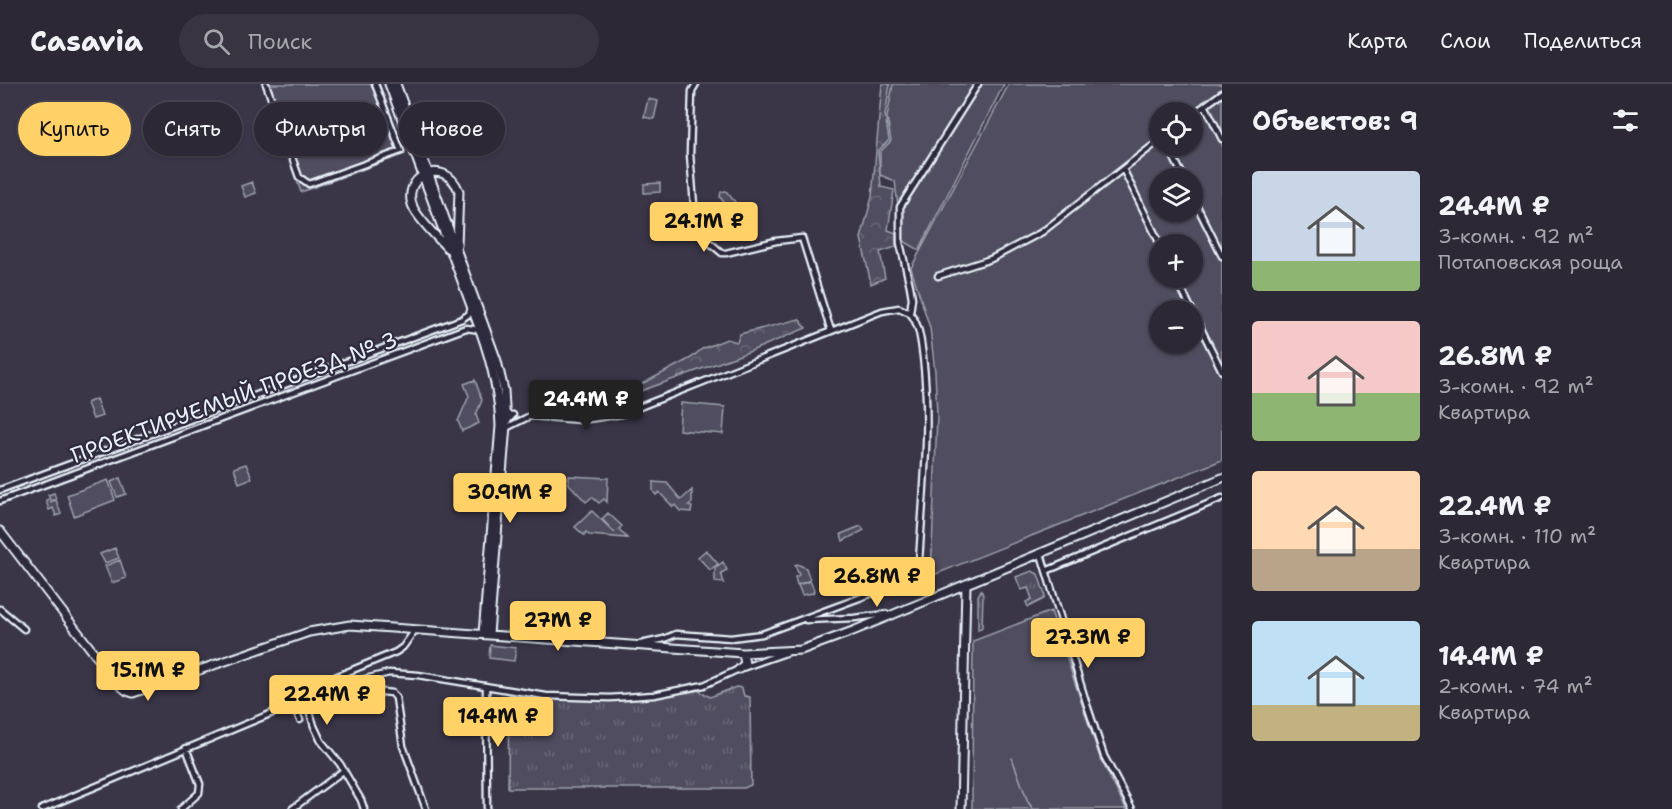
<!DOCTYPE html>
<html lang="ru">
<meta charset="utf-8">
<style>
:root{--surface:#2c2836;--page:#383442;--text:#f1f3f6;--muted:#a6a6ad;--line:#484451;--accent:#ffd166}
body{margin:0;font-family:"Shantell Sans",sans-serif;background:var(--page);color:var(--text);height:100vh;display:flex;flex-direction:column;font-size:22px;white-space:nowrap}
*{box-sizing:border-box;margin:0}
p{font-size:20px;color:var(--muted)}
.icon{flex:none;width:33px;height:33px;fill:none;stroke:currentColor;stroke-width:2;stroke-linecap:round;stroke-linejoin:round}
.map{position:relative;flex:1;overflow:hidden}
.panel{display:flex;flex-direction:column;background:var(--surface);width:450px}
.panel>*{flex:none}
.hud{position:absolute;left:18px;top:18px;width:570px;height:54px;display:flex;gap:12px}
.tools{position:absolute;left:1149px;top:18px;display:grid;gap:12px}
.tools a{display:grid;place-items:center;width:54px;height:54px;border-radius:50%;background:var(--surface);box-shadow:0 2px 4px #0004,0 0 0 2px var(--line);font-size:30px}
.price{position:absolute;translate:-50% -51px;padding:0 14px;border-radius:6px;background:var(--accent);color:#111;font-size:20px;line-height:39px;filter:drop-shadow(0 2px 3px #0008)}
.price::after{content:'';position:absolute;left:50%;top:36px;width:18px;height:14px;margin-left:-9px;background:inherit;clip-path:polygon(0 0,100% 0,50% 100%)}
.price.current{background:#222;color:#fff}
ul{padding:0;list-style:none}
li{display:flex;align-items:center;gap:18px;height:150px;padding:0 30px}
li span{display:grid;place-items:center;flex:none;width:168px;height:120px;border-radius:6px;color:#555}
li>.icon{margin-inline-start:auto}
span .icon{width:72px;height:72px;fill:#fffc;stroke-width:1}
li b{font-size:26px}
h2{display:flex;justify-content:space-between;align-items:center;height:72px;padding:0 30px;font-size:26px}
.pill{padding:0 21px;border-radius:27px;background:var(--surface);box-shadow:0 2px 4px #0004,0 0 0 2px var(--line);font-size:21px;line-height:54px}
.pill.current{background:var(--accent);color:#111}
header{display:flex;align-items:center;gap:36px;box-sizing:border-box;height:84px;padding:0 30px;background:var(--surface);border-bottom:2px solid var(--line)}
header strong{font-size:28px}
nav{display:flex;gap:33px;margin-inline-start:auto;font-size:21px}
.search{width:420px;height:54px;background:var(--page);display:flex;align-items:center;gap:15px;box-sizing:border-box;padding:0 21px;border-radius:33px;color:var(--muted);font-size:22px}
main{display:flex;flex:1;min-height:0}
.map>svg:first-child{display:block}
</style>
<header>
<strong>Casavia</strong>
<div class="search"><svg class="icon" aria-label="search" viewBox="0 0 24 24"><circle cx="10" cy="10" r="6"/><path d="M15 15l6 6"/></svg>Поиск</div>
<nav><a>Карта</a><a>Слои</a><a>Поделиться</a></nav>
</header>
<main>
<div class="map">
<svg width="1222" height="725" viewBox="0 0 1222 725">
<defs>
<pattern id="grass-tufts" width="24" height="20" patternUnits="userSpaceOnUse" patternTransform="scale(1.5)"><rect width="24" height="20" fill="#504e5f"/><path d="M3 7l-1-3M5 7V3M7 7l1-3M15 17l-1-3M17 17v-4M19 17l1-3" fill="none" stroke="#696877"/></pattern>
<pattern id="forest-crowns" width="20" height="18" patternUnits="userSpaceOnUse" patternTransform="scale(1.5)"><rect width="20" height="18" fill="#504e5f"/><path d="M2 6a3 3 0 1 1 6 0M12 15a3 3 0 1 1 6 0" fill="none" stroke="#696877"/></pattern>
</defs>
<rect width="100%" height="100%" fill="#3a3648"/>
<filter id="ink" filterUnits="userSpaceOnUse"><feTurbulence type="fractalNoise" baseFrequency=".0167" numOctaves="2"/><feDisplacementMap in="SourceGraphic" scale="12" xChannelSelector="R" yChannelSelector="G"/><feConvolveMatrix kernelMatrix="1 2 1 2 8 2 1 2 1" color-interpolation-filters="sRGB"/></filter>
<g filter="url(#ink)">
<!-- grass -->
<path fill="url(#grass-tufts)" stroke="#9ca0ac" stroke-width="1.5" d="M1032,487l6,3 7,21 -1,4 -16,8 -2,-5 6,-3 -4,-11 -7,2 -5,-13z
M981,506l2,5 -1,32 -4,3v-34z
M736,603l6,1 2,8 6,1 1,88 -7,3h-236l1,-93c16,-1 43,5 60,5 44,2 86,-1 128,-10l13,7z"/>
<!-- forest -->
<path fill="url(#forest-crowns)" stroke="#9ca0ac" stroke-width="1.5" d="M882,0h8l-5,31 4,25 -11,11 3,36 13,3 -6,40 8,3v14l-16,5 5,26 -14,6 -10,-46 11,-41z
M799,235l7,9 -55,23 -113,41 -2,-5 55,-29 11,-9 25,-10 10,3 3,-8z"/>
<!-- green -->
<path fill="#504e5f" stroke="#9ca0ac" stroke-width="1.5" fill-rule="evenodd" d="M263,0h116l26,70 -104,38z
M893,0h111l-85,166 -17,-10 -7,-59 -15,-6v-23l11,-11 -4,-24z
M1009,0h213v376l-291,116 6,-161 -2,-43 -5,-44 -19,-60zM1160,28h32v34h-32zM1160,94h32v34h-32zM1160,160h32v34h-32zM1160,226h32v34h-32z
M648,15l10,2 -4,18 -10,-2z
M114,20l5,13 -11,4 -5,-12z
M252,98l4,11 -11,4 -4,-11z
M660,99v9l-16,1v-9z
M725,107h1l18,22 -9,4 -15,-20 1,-5z
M475,296l7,20 -6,15 3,8 -17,8 -4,-10 11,-25 -5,-12z
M96,315l6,17 -9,3 -6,-16z
M681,319l44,4 -2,27 -44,-4z
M246,380l6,14 -13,5 -5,-15z
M569,392l39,2 -1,24 -3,-3 -5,4 -7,-6 -6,5 -17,-18z
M120,394l6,16 -9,3 -6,-15z
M108,396l7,20 -41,16 -7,-21z
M653,398l14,1 14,17 11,-10v13l-4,3 4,1 -1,5 -11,-1 -5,-6 -2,2 -14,-15 -3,3 -3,-4z
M54,409l2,6 -6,3 6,-2 5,14 -5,2 -3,-8 -4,2 -3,-10 4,-1 -2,-4z
M592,427l23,22 -13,-14 6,-6 14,13 -3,3 8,9 -38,-3 -3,-3 -2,3 -9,-8z
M861,442l3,4 -21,11 -2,-7z
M115,464l4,10 -14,5 -5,-9z
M706,466l12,14 -8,6 -12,-13z
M120,476l6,18 -14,5 -7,-17z
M723,478l4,8 -6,3 3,10 -9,-1v-14z
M797,480l9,4 4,12 -13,5 -2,-8 4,-2 -4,-10z
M810,497l4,9 -1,3 -11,2 -4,-10z
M1051,527l49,147 26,51h-154l1,-168z
M490,561l26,3 -2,13 -25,-3z"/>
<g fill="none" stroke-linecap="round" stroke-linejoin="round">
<!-- stream -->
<path stroke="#a2a6b1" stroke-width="1.5" d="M1012,674l16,44 5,7"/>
<!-- street casing -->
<g stroke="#e8f1f8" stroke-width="9">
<path id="street" d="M266,0l33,93 10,7 92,-33 -26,-67
M696,0l-4,7 -2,63 6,77 26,22h4l50,-12 26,-3 29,93
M1205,21l17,34
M1192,31l30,-22
M1168,62l16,32
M1123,85l37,75
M1192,112l30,60
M938,192l53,-17 51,-27 118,-92
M1176,194l46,93
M503,330l10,1 -7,8
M506,344l24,-12 51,4 41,-6 260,-103 17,-3 11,5
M0,406l462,-171 7,-5 2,-6
M0,417l466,-173 14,2
M1041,470l45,148 18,54 28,53
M1046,487l176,-73
M0,525l24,20
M806,536l48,-2 33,-4
M641,560l23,-5 12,-5 55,4 31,-4 146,-54 7,-6 4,-12c4,-69 12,-136 4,-205 -2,-14 -3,-32 -13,-44l2,-15 -2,-12 -10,-43v-36l78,-123
M486,604l1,121
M42,725l247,-103 6,3 5,11
M181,725l18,-16 1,-9 -14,-36
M292,725l51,-38
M364,725l-3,-9 -21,-36 -19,-23 -7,-15 -10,-34 2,-3 90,-37 7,-5 12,-17
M426,725l-23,-63 -7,-48 -4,-5 -19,-2 -13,3 -5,-3 -2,-5 4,-5 32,-8 29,2 128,21 64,2 44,-3 50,-10 35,-16 49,-17"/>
</g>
<!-- secondary casing -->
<g stroke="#e8f1f8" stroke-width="11">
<path id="secondary" d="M389,0l91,246c11,31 19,62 20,96l-17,208
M396,0l101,277 7,29 2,35 -17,209
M447,164c-11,-12 -25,-25 -33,-39 -16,-31 30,-55 45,-18l-2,54
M0,447l117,152 10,8 6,2 176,-61 41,-7 393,28 58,-3 52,-19 369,-153
M739,585l6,-5 -2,-11
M961,725l5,-225"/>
</g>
<!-- street -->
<use href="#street" stroke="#2f2a3d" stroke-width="4.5"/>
<!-- secondary -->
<use href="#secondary" stroke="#2f2a3d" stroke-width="7"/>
</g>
</g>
<g text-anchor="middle" stroke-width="4.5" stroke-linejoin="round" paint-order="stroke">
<!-- street labels -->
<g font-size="22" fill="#e8f1f8" stroke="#2f2a3d">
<text transform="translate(234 313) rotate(-20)" y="8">ПРОЕКТИРУЕМЫЙ ПРОЕЗД № 3</text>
</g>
</g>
</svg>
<div class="tools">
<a><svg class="icon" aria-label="locate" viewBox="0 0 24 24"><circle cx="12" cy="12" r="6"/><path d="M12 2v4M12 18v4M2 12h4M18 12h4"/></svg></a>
<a><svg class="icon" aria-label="layers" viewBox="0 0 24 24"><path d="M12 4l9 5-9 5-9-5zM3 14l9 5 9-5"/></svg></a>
<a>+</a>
<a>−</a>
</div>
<b class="price" style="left:704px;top:169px">24.1M ₽</b>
<b class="price current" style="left:586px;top:347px">24.4M ₽</b>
<b class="price" style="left:510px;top:440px">30.9M ₽</b>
<b class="price" style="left:877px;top:524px">26.8M ₽</b>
<b class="price" style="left:558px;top:568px">27M ₽</b>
<b class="price" style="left:1088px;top:585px">27.3M ₽</b>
<b class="price" style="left:148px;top:618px">15.1M ₽</b>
<b class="price" style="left:327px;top:642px">22.4M ₽</b>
<b class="price" style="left:498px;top:664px">14.4M ₽</b>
<div class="hud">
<a class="pill current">Купить</a>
<a class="pill">Снять</a>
<a class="pill">Фильтры</a>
<a class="pill">Новое</a>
</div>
</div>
<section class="panel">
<h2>Объектов: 9<svg class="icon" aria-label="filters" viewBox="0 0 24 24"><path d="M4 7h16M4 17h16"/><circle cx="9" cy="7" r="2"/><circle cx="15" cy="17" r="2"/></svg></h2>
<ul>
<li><span style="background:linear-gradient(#c9d6e8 75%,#8fb573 0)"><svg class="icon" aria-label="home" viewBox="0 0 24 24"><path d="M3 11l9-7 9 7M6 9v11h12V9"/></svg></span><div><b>24.4M ₽</b><p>3-комн. · 92 m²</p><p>Потаповская роща</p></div></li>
<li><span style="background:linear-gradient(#f6c9c9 60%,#8fb573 0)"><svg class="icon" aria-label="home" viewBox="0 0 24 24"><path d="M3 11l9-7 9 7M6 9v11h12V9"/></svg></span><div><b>26.8M ₽</b><p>3-комн. · 92 m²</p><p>Квартира</p></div></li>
<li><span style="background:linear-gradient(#ffd9b3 65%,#b9a48a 0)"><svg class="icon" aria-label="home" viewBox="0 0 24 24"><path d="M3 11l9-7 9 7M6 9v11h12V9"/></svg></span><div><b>22.4M ₽</b><p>3-комн. · 110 m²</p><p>Квартира</p></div></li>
<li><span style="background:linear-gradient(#bfe0f5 70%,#c2b280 0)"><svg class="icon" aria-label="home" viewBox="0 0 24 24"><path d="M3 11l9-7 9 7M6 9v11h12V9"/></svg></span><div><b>14.4M ₽</b><p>2-комн. · 74 m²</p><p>Квартира</p></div></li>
</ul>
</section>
</main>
